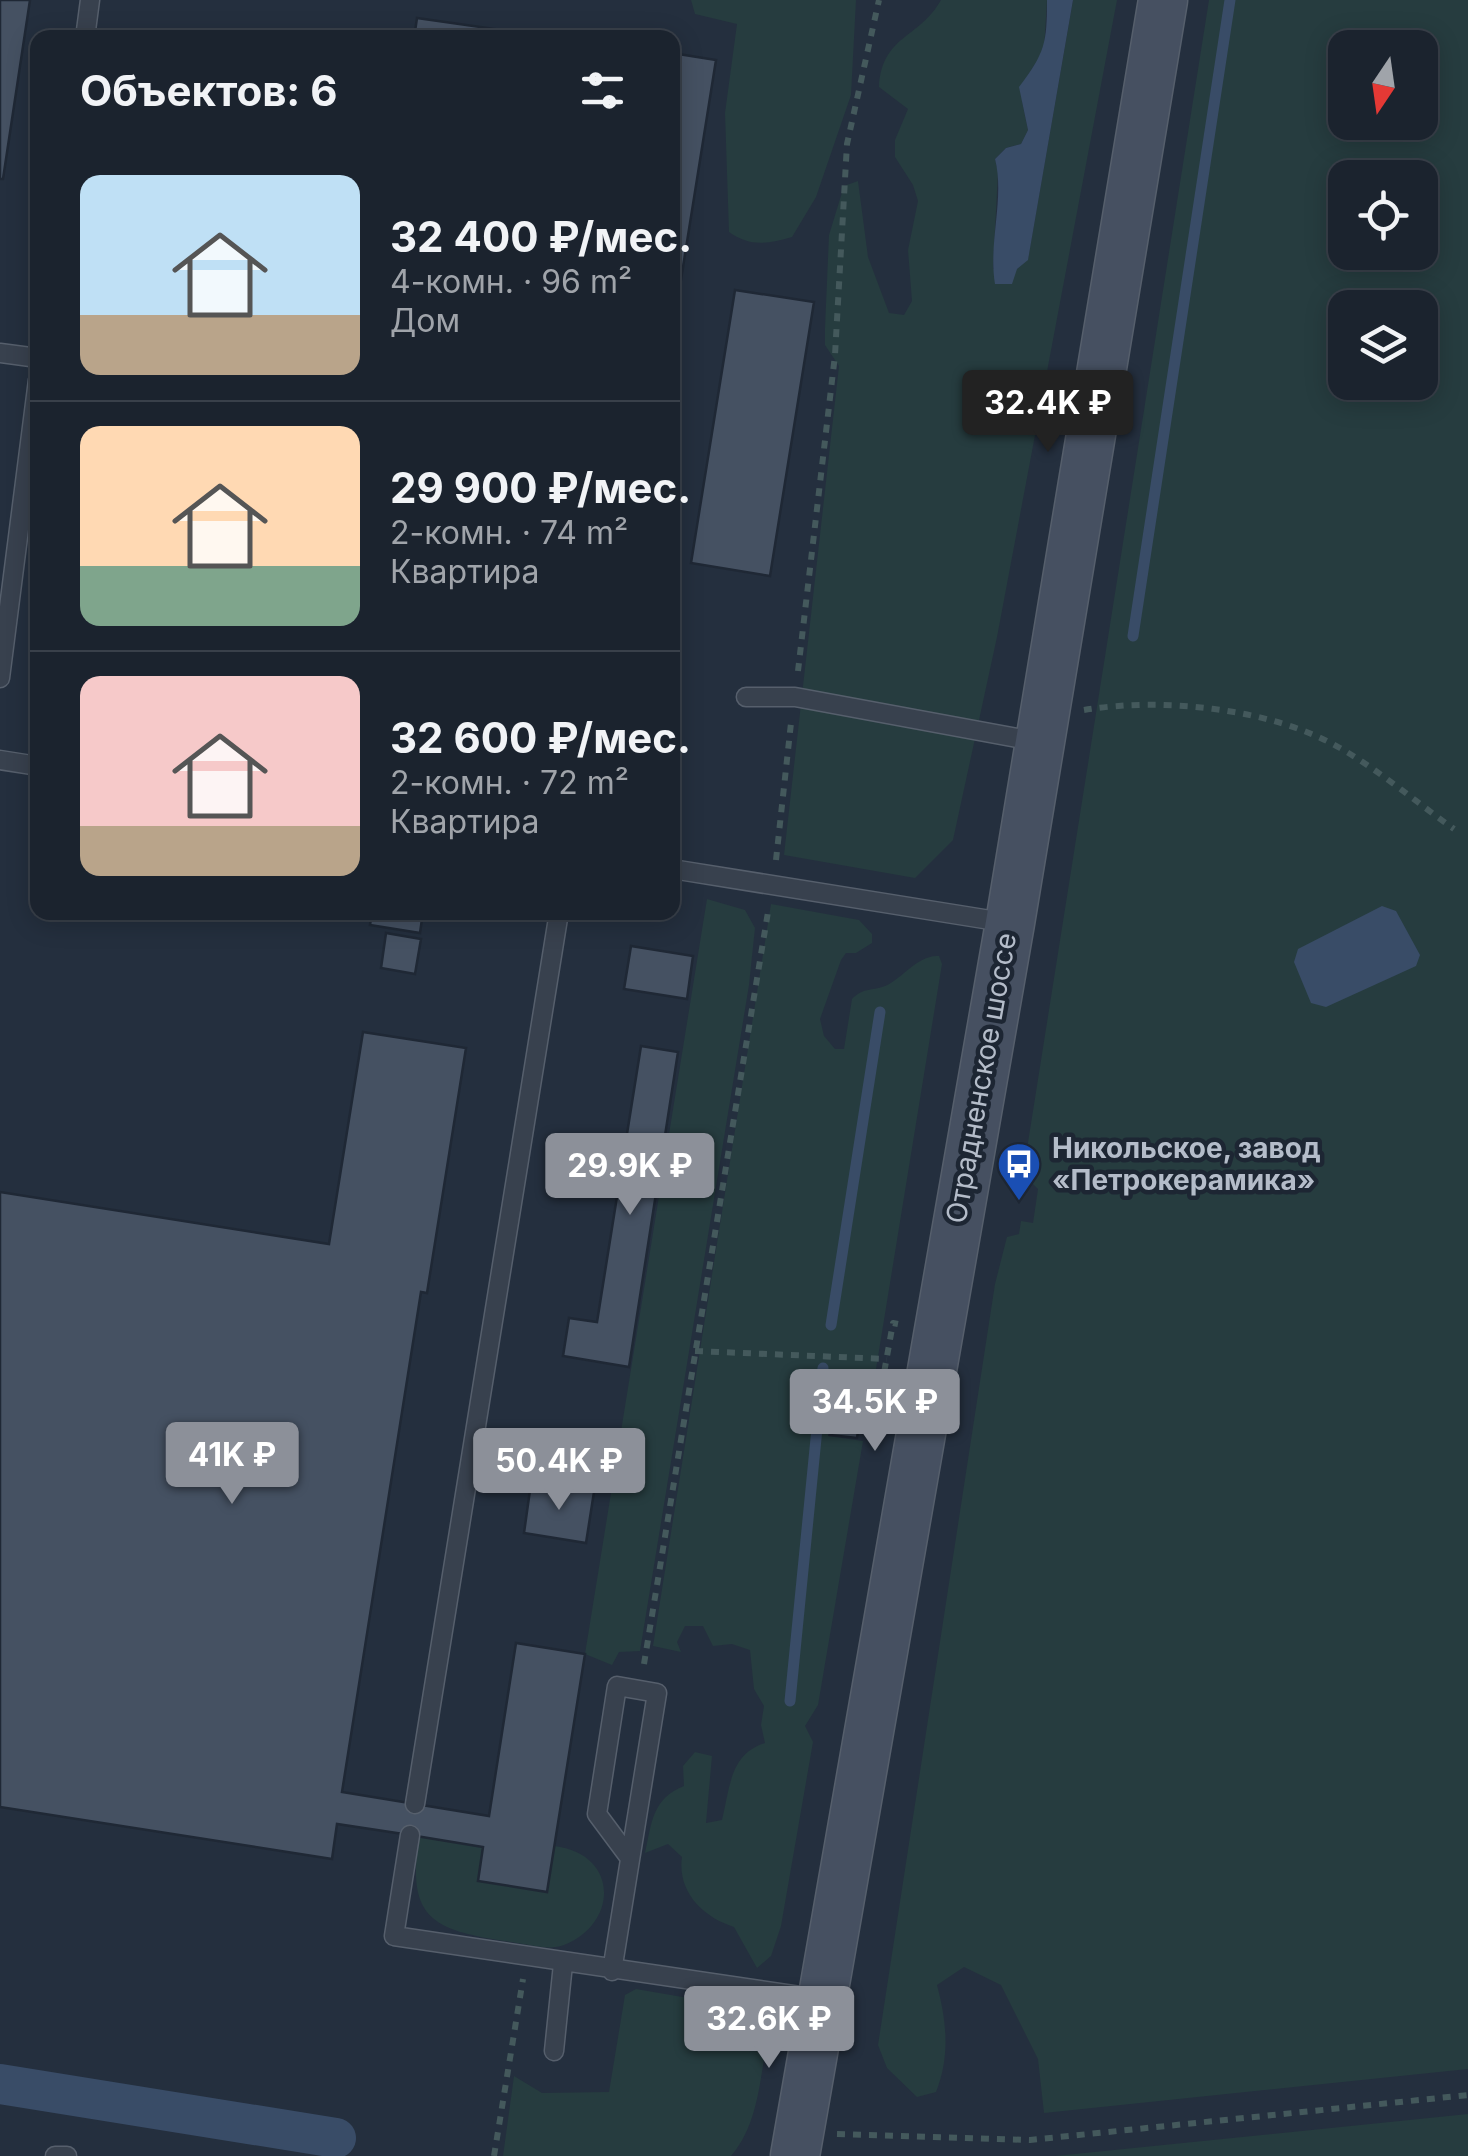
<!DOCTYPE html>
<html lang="ru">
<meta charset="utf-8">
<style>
:root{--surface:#1b232e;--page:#282f3a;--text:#f1f3f6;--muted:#a0a4aa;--line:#39404a;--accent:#8c9099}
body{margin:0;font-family:Inter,sans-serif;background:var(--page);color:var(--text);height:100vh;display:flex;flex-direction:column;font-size:38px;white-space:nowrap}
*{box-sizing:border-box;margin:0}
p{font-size:32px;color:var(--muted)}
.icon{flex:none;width:55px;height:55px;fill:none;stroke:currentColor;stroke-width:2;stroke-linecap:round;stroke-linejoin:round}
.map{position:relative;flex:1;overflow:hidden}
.side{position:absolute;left:30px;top:30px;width:650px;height:890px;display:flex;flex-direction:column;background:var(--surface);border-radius:20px;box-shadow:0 5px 25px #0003,0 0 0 2px var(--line)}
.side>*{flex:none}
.needle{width:65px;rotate:193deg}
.controls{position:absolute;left:1328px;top:30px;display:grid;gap:20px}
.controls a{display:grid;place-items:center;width:110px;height:110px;border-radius:20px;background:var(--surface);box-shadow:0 5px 25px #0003,0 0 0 2px var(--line);font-size:50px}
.price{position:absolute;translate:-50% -85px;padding:0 22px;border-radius:10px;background:var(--accent);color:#fff;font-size:32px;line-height:65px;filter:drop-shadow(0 2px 5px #0008)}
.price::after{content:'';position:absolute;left:50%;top:60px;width:30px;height:22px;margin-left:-15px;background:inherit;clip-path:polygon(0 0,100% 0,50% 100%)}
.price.current{background:#222;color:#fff}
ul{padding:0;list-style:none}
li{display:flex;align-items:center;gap:30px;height:250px;padding:0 50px}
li+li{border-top:2px solid var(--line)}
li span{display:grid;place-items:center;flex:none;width:280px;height:200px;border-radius:20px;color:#555}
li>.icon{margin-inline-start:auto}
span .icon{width:120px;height:120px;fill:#fffc;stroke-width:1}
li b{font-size:42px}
h2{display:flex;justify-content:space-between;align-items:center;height:120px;padding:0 50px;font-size:42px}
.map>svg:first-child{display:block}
</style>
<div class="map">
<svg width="1468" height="2156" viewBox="0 0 1468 2156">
<rect width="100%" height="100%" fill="#242f3e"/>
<!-- green -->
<path fill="#263c3f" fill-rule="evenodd" d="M691,0h165l-5,95 -35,102 -24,40c-24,7 -42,10 -63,-5l-4,-119 12,-89 -42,-10z
M941,0h106l-3,50 -16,25 -6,26 6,29 -7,14 -15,4 -11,11 3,13 -5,97h24l11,-10 45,-259h44l-120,637 -44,203 -38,38 -131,-23 55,-489 -14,-21v-17l4,-93 15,-49 14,-5 10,76 21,56 15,2 8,-14 -4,-51 10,-49 -5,-16 -18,-28v-17l13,-31 -29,-22c3,-52 40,-48 62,-87z
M1209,0h259v2069l-424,44 -6,-54 -37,-74 -37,-18 -27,18c10,37 13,72 -1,107l-19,5 -30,-29 -9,-23 117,-761 12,-47 12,-3 2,-13 12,2 5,-34 -15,-15zM1345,48h75v74h-75zM1345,178h75v74h-75zM1345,308h75v74h-75z
M707,899l38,11 10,18 -6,57 -109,666 -21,1 -7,13 -27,-11z
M771,904l88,16 13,14v9l-16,10h-10l-5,7 -21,59 4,17 11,13h9l8,-50c11,-11 17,-8 30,-12 18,-5 35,-33 57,-31l3,8 -66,405 -41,22 -7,45 35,5 -45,264 -13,21 8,16 -32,184 -10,30 -14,12 -23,-41c-32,-10 -57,-36 -52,-70l-14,-13 -23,9c7,-31 7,-54 39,-67l-1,-20 12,-14 17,4 -6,67 16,-3c8,-33 8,-66 43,-77l-4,-18 3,-19 -10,-17 -4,-39 -18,-6 -19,2 -10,-20h-18l-8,16 4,10 -28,-6z
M419,1837l64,10 -4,34 67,11 8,-46c66,8 64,78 10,99 -15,6 -36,-1 -53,-3 -77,-12 -105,-21 -92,-105z
M636,1989l122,21 12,16c-10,43 -9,96 -39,130h-228l11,-80 28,17 67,-1 16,-97z
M1468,2114v42h-413z"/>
<!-- water -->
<path fill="#394c67" d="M1047,0h26l-45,260 -11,9 -5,15h-17c-7,-41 10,-86 0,-125l11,-11 15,-4 7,-14 -9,-43c26,-34 28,-44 28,-87z
M1382,906l14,5 24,44 -4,11 -90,41 -15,-4 -17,-41 4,-13z"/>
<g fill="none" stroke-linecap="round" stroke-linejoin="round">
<!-- stream -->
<path stroke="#394c67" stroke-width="11" d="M1133,636l97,-636
M831,1325l49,-313
M790,1701l33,-333"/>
<!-- canal -->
<path stroke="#394c67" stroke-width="40" d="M0,2084l336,54"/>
</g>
<!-- building -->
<path fill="#455162" stroke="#1f2835" stroke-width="2.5" d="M0,0h30l-27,179h-3z
M417,18l105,15 -1,5h-107z
M672,53l44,7 -44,276z
M735,290l79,12 -44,274 -79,-13z
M372,912h51l-3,21 -50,-8z
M386,933l35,6 -6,35 -34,-6z
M631,946l62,10 -6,43 -63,-10z
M363,1032l103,16 -39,245 -6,-1 -79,500 147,24 27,-173 69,11 -38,238 -69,-11 5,-34 -73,-12 -73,-11 -5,35 -332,-52v-615l329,52z
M641,1046l37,6 -49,315 -66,-11 6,-38 28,4z
M851,1389l13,4 -7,45 -27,-3 4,-18 16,-15z
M531,1483l63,9 -8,51 -62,-10z"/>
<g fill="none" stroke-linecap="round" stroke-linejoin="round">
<!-- service casing -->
<g stroke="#565f6c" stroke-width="21">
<path id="service" d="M85,38l5,-38
M0,353l38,5
M0,678l38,-298
M746,697h49l244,45
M0,760l38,6
M672,869l337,54
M415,1804l144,-892
M410,1835l-16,101 426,63
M612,1971l45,-278 -40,-7 -20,128 32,43
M554,2051l9,-87
M55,2156h12"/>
</g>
<!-- secondary casing -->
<g stroke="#565f6c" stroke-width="51">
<path id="secondary" d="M795,2156l215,-1233 153,-923"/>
</g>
<!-- path -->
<path stroke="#44595c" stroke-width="6" stroke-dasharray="8 8" stroke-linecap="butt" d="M798,671l37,-316 12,-211 32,-144
M1084,710c77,-13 187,-2 256,38 40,23 76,54 114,81
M776,860l15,-137
M695,1351l192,8
M873,1434l20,-111 5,1
M644,1664l124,-752
M837,2134l193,6 438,-45
M494,2156l29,-177"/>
<!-- service -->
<use href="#service" stroke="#38414e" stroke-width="18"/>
<!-- secondary -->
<use href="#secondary" stroke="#465061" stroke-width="48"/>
</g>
<!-- icons -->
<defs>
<g id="bus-pin" transform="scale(2.25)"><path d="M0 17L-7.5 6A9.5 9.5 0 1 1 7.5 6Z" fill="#1a4fb4" stroke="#1d2633"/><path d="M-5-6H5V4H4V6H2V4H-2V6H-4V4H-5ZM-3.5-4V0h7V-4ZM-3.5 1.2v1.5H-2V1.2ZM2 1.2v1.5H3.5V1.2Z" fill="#fff"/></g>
</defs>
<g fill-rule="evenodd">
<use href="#bus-pin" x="1019" y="1164"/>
</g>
<g text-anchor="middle" stroke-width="9" stroke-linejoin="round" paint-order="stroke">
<!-- street labels -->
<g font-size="28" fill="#b4bcc9" stroke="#1d2633">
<text transform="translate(981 1078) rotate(-80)" y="10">Отрадненское шоссе</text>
</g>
<!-- poi labels -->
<g font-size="28" font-weight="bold" fill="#b4bcc9" stroke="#1d2633" text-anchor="start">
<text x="1052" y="1158">Никольское, завод<tspan x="1052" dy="32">«Петрокерамика»</tspan></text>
</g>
</g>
</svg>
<div class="controls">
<a><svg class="needle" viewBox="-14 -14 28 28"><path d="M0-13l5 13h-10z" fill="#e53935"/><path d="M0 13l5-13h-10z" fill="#a0a4aa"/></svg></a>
<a><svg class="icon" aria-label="locate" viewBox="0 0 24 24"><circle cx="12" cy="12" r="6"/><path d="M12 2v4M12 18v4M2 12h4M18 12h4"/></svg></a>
<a><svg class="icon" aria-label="layers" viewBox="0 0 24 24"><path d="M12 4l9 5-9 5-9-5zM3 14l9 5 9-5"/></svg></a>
</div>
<b class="price current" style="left:1048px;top:455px">32.4K ₽</b>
<b class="price" style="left:630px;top:1218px">29.9K ₽</b>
<b class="price" style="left:875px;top:1454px">34.5K ₽</b>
<b class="price" style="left:232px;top:1507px">41K ₽</b>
<b class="price" style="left:559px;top:1513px">50.4K ₽</b>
<b class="price" style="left:769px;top:2071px">32.6K ₽</b>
<section class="side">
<h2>Объектов: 6<svg class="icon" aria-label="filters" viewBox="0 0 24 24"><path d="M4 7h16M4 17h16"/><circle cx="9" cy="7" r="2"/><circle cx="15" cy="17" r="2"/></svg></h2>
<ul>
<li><span style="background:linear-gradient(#bfe0f5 70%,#b9a48a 0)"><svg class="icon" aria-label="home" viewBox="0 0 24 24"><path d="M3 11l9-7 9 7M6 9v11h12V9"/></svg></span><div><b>32 400 ₽/мес.</b><p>4-комн. · 96 m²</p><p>Дом</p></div></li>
<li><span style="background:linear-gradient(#ffd9b3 70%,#7fa58c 0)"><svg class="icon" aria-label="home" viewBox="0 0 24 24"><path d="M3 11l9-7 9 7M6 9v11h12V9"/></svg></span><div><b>29 900 ₽/мес.</b><p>2-комн. · 74 m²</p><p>Квартира</p></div></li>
<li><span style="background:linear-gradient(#f6c9c9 75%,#b9a48a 0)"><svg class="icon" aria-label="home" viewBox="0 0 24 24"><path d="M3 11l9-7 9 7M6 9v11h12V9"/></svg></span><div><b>32 600 ₽/мес.</b><p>2-комн. · 72 m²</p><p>Квартира</p></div></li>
</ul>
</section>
</div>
